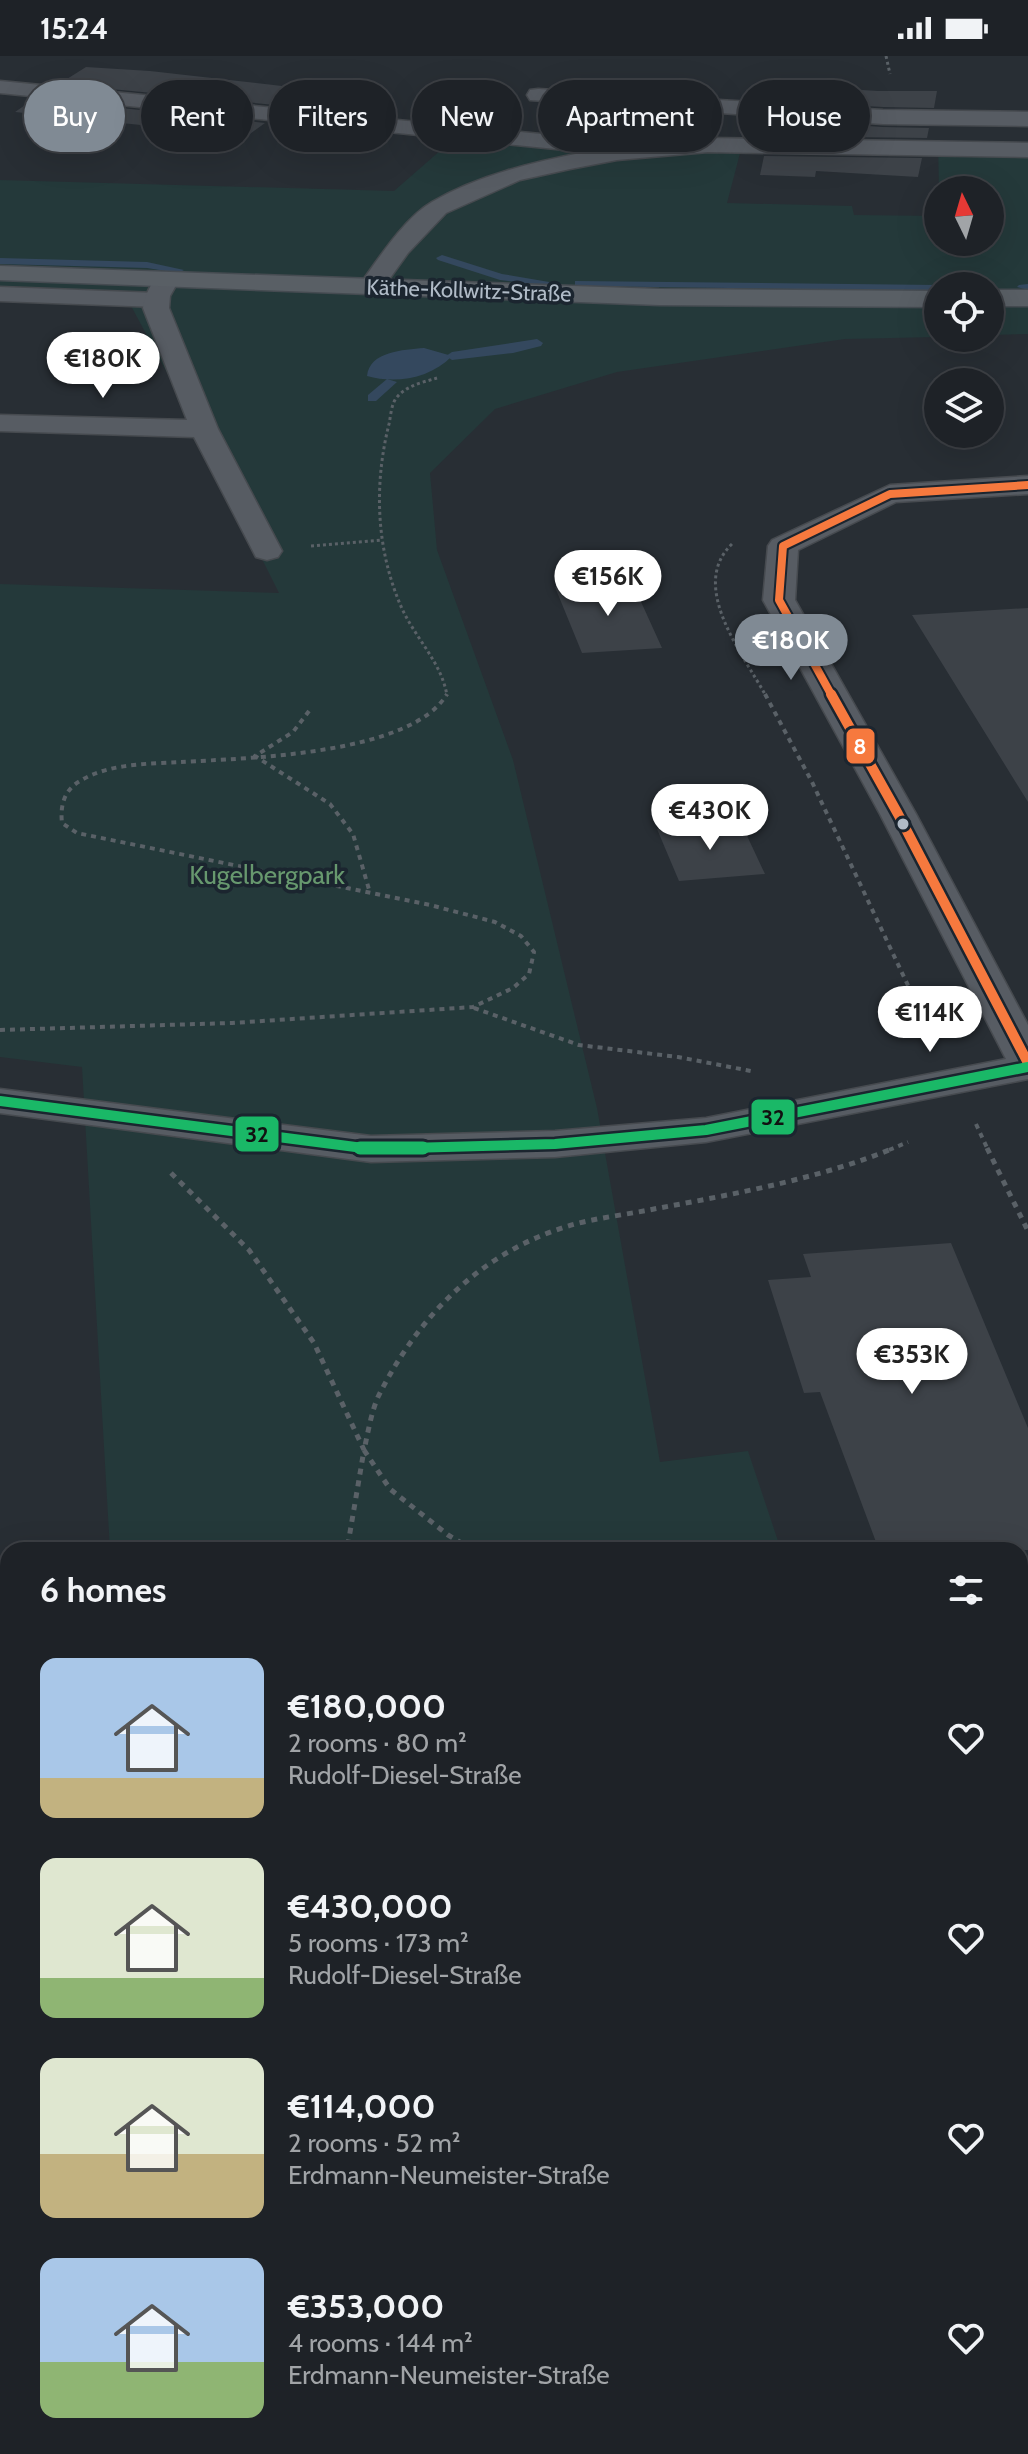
<!DOCTYPE html>
<meta charset="utf-8">
<style>
:root{--surface:#1e2227;--page:#262a2f;--text:#f1f3f6;--muted:#a1a4a7;--line:#3c3f44;--accent:#808a94}
body{margin:0;font-family:Cabin,sans-serif;background:var(--page);color:var(--text);height:100vh;display:flex;flex-direction:column;font-size:30px;white-space:nowrap}
*{box-sizing:border-box;margin:0}
p{font-size:26px;color:var(--muted)}
.icon{flex:none;width:44px;height:44px;fill:none;stroke:currentColor;stroke-width:2;stroke-linecap:round;stroke-linejoin:round}
.map{position:relative;flex:1;overflow:hidden}
.details{position:absolute;left:0px;top:1486px;width:1028px;height:912px;display:flex;flex-direction:column;background:var(--surface);border-radius:24px 24px 0 0;box-shadow:0 8px 32px #0002,0 0 0 2px var(--line)}
.details>*{flex:none}
.top-card{position:absolute;left:24px;top:24px;width:980px;height:72px;display:flex;gap:16px}
.needle{width:52px;rotate:355deg}
.tools{position:absolute;left:924px;top:120px;display:grid;gap:16px}
.tools a{display:grid;place-items:center;width:80px;height:80px;border-radius:50%;background:var(--surface);box-shadow:0 8px 32px #0002,0 0 0 2px var(--line);font-size:40px}
.price{position:absolute;translate:-50% -68px;padding:0 18px;border-radius:28px;background:#fff;color:#222;font-size:26px;line-height:52px;filter:drop-shadow(0 2px 4px #0008)}
.price::after{content:'';position:absolute;left:50%;top:48px;width:24px;height:18px;margin-left:-12px;background:inherit;clip-path:polygon(0 0,100% 0,50% 100%)}
.price.on{background:var(--accent);color:#fff}
ul{padding:0;list-style:none}
li{display:flex;align-items:center;gap:24px;height:200px;padding:0 40px}
li span{display:grid;place-items:center;flex:none;width:224px;height:160px;border-radius:16px;color:#555}
li>.icon{margin-inline-start:auto}
span .icon{width:96px;height:96px;fill:#fffc;stroke-width:1}
li b{font-size:34px}
h2{display:flex;justify-content:space-between;align-items:center;height:96px;padding:0 40px;font-size:34px}
.chip{padding:0 28px;border-radius:36px;background:var(--surface);box-shadow:0 8px 32px #0002,0 0 0 2px var(--line);font-size:28px;line-height:72px}
.chip.on{background:var(--accent);color:#fff}
.status{display:flex;justify-content:space-between;align-items:center;height:56px;padding:0 40px;background:var(--surface);direction:ltr}
.status svg{height:22px;fill:currentColor}
.map>svg:first-child{display:block}
</style>
<div class="status"><b>15:24</b><svg viewBox="0 0 49 12"><path d="M0 12V9h3v3zM5 12V6h3v6zM10 12V3h3v9zM15 12V0h3v12zM26 1h20v11H26zM47 4h2v5h-2z"/></svg></div>
<div class="map">
<svg width="1028" height="2398" viewBox="0 0 1028 2398">
<rect width="100%" height="100%" fill="#282e34"/>
<!-- green -->
<path fill="#24393a" d="M457,80l114,15 102,-11 71,-2 -17,65 125,3 2,9 84,1v26h52v-52h-51l-1,-49 90,2v191l-38,1v-49h-52v51l-93,2 -228,33 -122,37 -65,64 7,77 76,210 84,348 63,354 88,-11 33,99h-671l-28,-483 -82,-10v-473l279,9 -84,-168 -72,-134 -123,-5v-106l394,11z
M1028,1647v751h-866l-1,-8h859v-742z"/>
<!-- water -->
<path fill="#34485e" d="M424,292l28,8c-22,23 -57,28 -85,20 3,-25 36,-26 57,-28z"/>
<g fill="none" stroke-linecap="round" stroke-linejoin="round">
<!-- stream -->
<path fill="#34485e" fill-rule="evenodd" d="M442,199l60,19 53,9 -6,3 -49,-6 -62,-20 -2,-2z
M0,202l147,4 37,8 -6,3 -31,-5 -147,-4z
M575,225l363,4 4,1h-4v5l-359,-5 -4,-1z
M1028,228v6l-11,-3 2,-2z
M537,283l6,4 -2,3 -28,7 -61,7 -6,-4 6,-4z
M387,323l10,3 -21,19h-8v-6z"/>
</g>
<!-- building -->
<path fill="#3d4248" d="M86,11l64,4 158,18 -22,17 -227,-22z
M782,29l96,6h59l-3,17 -51,-1 -105,-6z
M34,43l231,24 -18,13 -232,-24z
M774,64l109,7 46,1 -2,10 -158,-2z
M764,100l158,2 -4,19 -102,-6 -1,6 -55,-2z
M632,526l30,66 -80,5 -27,-66z
M1028,552v194l-116,-187z
M741,767l24,51 -86,7 -22,-52z
M951,1187l77,185v122h-149l-59,-158 -16,1 -36,-113 43,-3 -8,-23z"/>
<g fill="none" stroke-linecap="round" stroke-linejoin="round">
<!-- service casing -->
<g stroke="#464a4f" stroke-width="3">
<path id="service" d="M0,231l157,6 11,7 -11,7 -157,-6z"/>
</g>
<!-- minor casing -->
<g stroke="#464a4f" stroke-width="3">
<path id="minor" d="M0,25l591,58 8,2 3,5 -2,4 108,-12 320,5v14l-320,-5 -91,8 -47,9 -50,11 -74,33 -38,40 -28,39h-18l-4,-5c19,-26 46,-69 74,-85 46,-27 102,-40 154,-50l-586,-59z
M538,33l345,21 145,2v14l-145,-2 -353,-24 -3,-5 3,-5z
M167,217l9,2 3,5 -9,16 -1,12 49,121 64,122 -4,6 -11,3 -11,-3 -62,-120 -194,-6v-16l187,5 -44,-112c2,-14 7,-22 15,-33z
M1028,420v18l-132,8 -98,48 -3,50 121,214 112,211v54l-322,63 -151,15 -184,5 -371,-49v-24l371,47 184,-5 151,-13 300,-59 -126,-245 -117,-214 5,-54 4,-6 118,-55z"/>
</g>
<!-- primary casing -->
<g stroke="#454b51" stroke-width="3">
<path id="primary" d="M0,210l659,23 279,2v16l-279,-2 -659,-25z
M990,234h38v16h-38z"/>
</g>
<!-- path-far3 -->
<path stroke="#5a6167" stroke-width="3" stroke-dasharray="3 3" stroke-linecap="butt" d="M886,0l4,18
M437,322c-13,4 -29,7 -39,18 -7,7 -7,19 -9,28 -15,60 -13,123 11,180 13,32 42,58 47,92
M732,488c-44,42 11,110 34,152
M311,490l71,-6"/>
<!-- path-far2 -->
<path stroke="#5a6167" stroke-width="4" stroke-dasharray="5 5" stroke-linecap="butt" d="M765,638l47,88 117,248 -8,7
M309,655l-16,21 -38,24 75,48 23,30 17,59
M474,952l105,37 99,12 73,14
M0,974l232,-7 241,-16 40,-19 16,-14 5,-22 -13,-16 -26,-14 -65,-17 -353,-72 -15,-10c-2,-17 2,-33 18,-42 29,-18 69,-17 101,-19 66,-4 230,-7 266,-68
M976,1068l12,26
M889,1094l19,-8"/>
<!-- path-far1 -->
<path stroke="#5a6167" stroke-width="5" stroke-dasharray="6 6" stroke-linecap="butt" d="M987,1092l41,83
M171,1117l78,77 65,93 50,107 -17,100
M473,1494l-25,-15 -58,-46 -26,-39c4,-17 7,-37 14,-53 39,-79 101,-143 187,-170 28,-9 60,-12 89,-18 80,-15 165,-30 240,-61"/>
<!-- path -->
<path stroke="#5a6167" stroke-width="7" stroke-dasharray="8 8" stroke-linecap="butt" d="M1020,1756l8,3
M1020,1912l8,-4
M1020,2379h8
M108,2398l23,-8"/>
<!-- service -->
<use href="#service" fill="#575c63" fill-rule="evenodd"/>
<!-- minor -->
<use href="#minor" fill="#575c63" fill-rule="evenodd"/>
<!-- primary -->
<use href="#primary" fill="#595f65" fill-rule="evenodd"/>
<!-- bus-1-far1 casing -->
<g stroke="#1b252f" stroke-width="12">
<path id="bus-1-far1" d="M832,640l-53,-96 4,-54 107,-52 138,-9"/>
</g>
<!-- bus-1 casing -->
<g stroke="#1b252f" stroke-width="15">
<path id="bus-1" d="M831,638l67,120 130,249"/>
</g>
<!-- bus-2-far1 casing -->
<g stroke="#1b252f" stroke-width="15">
<path id="bus-2-far1" d="M0,1045l371,48 184,-5 151,-14 322,-63"/>
</g>
<!-- bus-2 casing -->
<g stroke="#1b252f" stroke-width="19">
<path id="bus-2" d="M360,1092h63"/>
</g>
<!-- bus-1-far1 -->
<use href="#bus-1-far1" stroke="#f6793e" stroke-width="8"/>
<!-- bus-1 -->
<use href="#bus-1" stroke="#f6793e" stroke-width="10"/>
<!-- bus-2-far1 -->
<use href="#bus-2-far1" stroke="#1ab867" stroke-width="10"/>
<!-- bus-2 -->
<use href="#bus-2" stroke="#1ab867" stroke-width="13"/>
</g>
<!-- markers -->
<circle fill="#b0bbc7" stroke="#1b252f" stroke-width="3" cx="903" cy="768" r="7"/>
<g text-anchor="middle" stroke-width="7" stroke-linejoin="round" paint-order="stroke">
<!-- far-street labels -->
<g font-size="22" fill="#b0bbc7" stroke="#1b252f">
<text transform="translate(469 234) rotate(2)" y="8">Käthe-Kollwitz-Straße</text>
</g>
<!-- park labels -->
<g font-size="26" fill="#67986e" stroke="#1b252f">
<text x="267" y="828">Kugelbergpark</text>
</g>
</g>
<g stroke="#1b252f" stroke-width="3">
<rect x="845" y="671" width="31" height="38" rx="8" fill="#f6793e"/>
<rect x="750" y="1042" width="46" height="38" rx="8" fill="#1ab867"/>
<rect x="234" y="1059" width="46" height="38" rx="8" fill="#1ab867"/>
</g>
<g font-size="22" text-anchor="middle" font-weight="bold" fill="#fff">
<text x="860" y="698">8</text>
</g>
<g font-size="22" text-anchor="middle" font-weight="bold" fill="#111">
<text x="773" y="1069">32</text>
<text x="257" y="1086">32</text>
</g>
</svg>
<div class="tools">
<a><svg class="needle" viewBox="-14 -14 28 28"><path d="M0-13l5 13h-10z" fill="#e53935"/><path d="M0 13l5-13h-10z" fill="#a1a4a7"/></svg></a>
<a><svg class="icon" aria-label="locate" viewBox="0 0 24 24"><circle cx="12" cy="12" r="6"/><path d="M12 2v4M12 18v4M2 12h4M18 12h4"/></svg></a>
<a><svg class="icon" aria-label="layers" viewBox="0 0 24 24"><path d="M12 4l9 5-9 5-9-5zM3 14l9 5 9-5"/></svg></a>
</div>
<b class="price" style="left:103px;top:344px">€180K</b>
<b class="price" style="left:608px;top:562px">€156K</b>
<b class="price on" style="left:791px;top:626px">€180K</b>
<b class="price" style="left:710px;top:796px">€430K</b>
<b class="price" style="left:930px;top:998px">€114K</b>
<b class="price" style="left:912px;top:1340px">€353K</b>
<div class="top-card">
<a class="chip on">Buy</a>
<a class="chip">Rent</a>
<a class="chip">Filters</a>
<a class="chip">New</a>
<a class="chip">Apartment</a>
<a class="chip">House</a>
</div>
<section class="details">
<h2>6 homes<svg class="icon" aria-label="filters" viewBox="0 0 24 24"><path d="M4 7h16M4 17h16"/><circle cx="9" cy="7" r="2"/><circle cx="15" cy="17" r="2"/></svg></h2>
<ul>
<li><span style="background:linear-gradient(#a9c7e8 75%,#c2b280 0)"><svg class="icon" aria-label="home" viewBox="0 0 24 24"><path d="M3 11l9-7 9 7M6 9v11h12V9"/></svg></span><div><b>€180,000</b><p>2 rooms · 80 m²</p><p>Rudolf-Diesel-Straße</p></div><svg class="icon" aria-label="heart" viewBox="0 0 24 24"><path d="M12 20l-8-8c-3-5 5-10 8-4 3-6 11-1 8 4z"/></svg></li>
<li><span style="background:linear-gradient(#dfe7d0 75%,#8fb573 0)"><svg class="icon" aria-label="home" viewBox="0 0 24 24"><path d="M3 11l9-7 9 7M6 9v11h12V9"/></svg></span><div><b>€430,000</b><p>5 rooms · 173 m²</p><p>Rudolf-Diesel-Straße</p></div><svg class="icon" aria-label="heart" viewBox="0 0 24 24"><path d="M12 20l-8-8c-3-5 5-10 8-4 3-6 11-1 8 4z"/></svg></li>
<li><span style="background:linear-gradient(#dfe7d0 60%,#c2b280 0)"><svg class="icon" aria-label="home" viewBox="0 0 24 24"><path d="M3 11l9-7 9 7M6 9v11h12V9"/></svg></span><div><b>€114,000</b><p>2 rooms · 52 m²</p><p>Erdmann-Neumeister-Straße</p></div><svg class="icon" aria-label="heart" viewBox="0 0 24 24"><path d="M12 20l-8-8c-3-5 5-10 8-4 3-6 11-1 8 4z"/></svg></li>
<li><span style="background:linear-gradient(#a9c7e8 65%,#8fb573 0)"><svg class="icon" aria-label="home" viewBox="0 0 24 24"><path d="M3 11l9-7 9 7M6 9v11h12V9"/></svg></span><div><b>€353,000</b><p>4 rooms · 144 m²</p><p>Erdmann-Neumeister-Straße</p></div><svg class="icon" aria-label="heart" viewBox="0 0 24 24"><path d="M12 20l-8-8c-3-5 5-10 8-4 3-6 11-1 8 4z"/></svg></li>
</ul>
</section>
</div>
